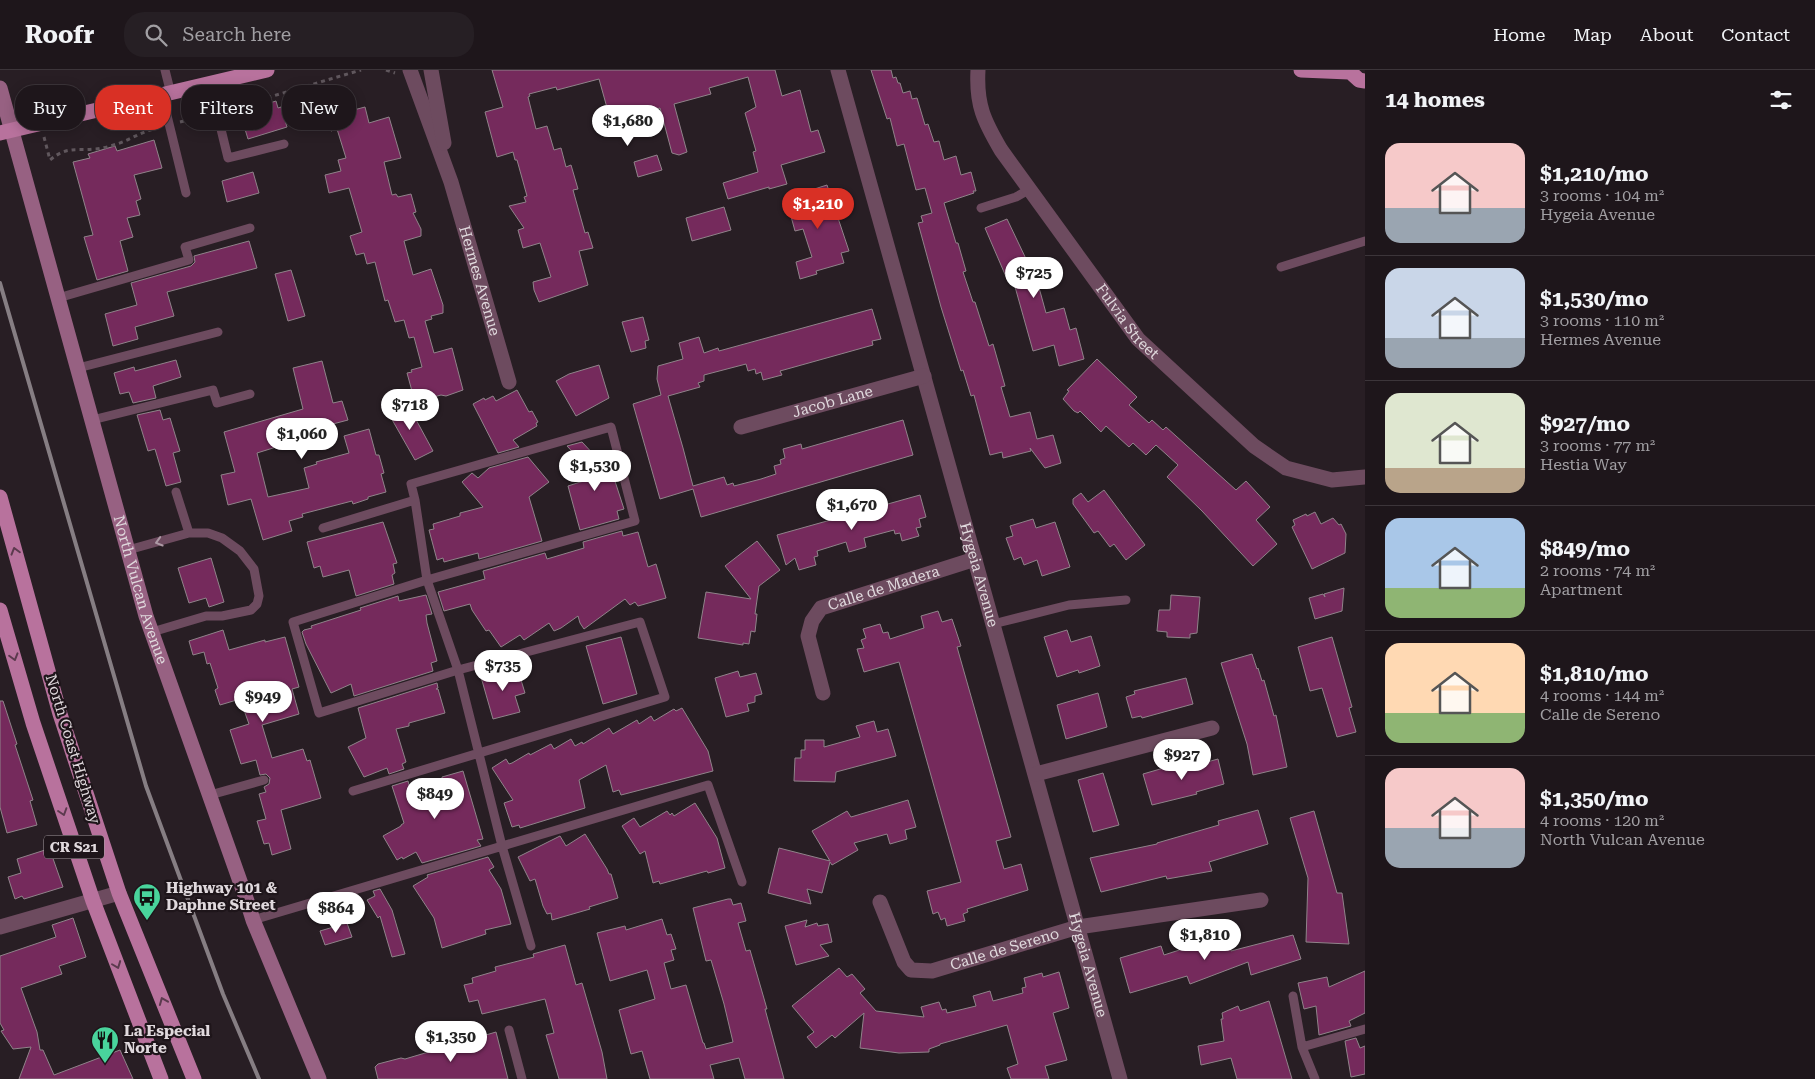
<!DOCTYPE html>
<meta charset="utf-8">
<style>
:root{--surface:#1e161b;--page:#261f24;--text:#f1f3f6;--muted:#a19fa3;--line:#3c353a;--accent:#d93025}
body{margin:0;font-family:"Roboto Serif",serif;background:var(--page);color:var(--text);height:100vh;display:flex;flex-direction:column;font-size:19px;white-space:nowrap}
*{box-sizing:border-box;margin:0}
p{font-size:16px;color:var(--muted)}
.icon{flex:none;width:28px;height:28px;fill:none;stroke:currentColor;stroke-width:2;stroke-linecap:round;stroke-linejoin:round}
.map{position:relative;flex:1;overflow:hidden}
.drawer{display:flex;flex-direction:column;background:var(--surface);width:450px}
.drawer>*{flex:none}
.guide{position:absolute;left:15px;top:15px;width:475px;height:45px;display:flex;gap:10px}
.price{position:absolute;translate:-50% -42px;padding:0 11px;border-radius:18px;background:#fff;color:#222;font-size:16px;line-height:32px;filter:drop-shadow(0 1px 2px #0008)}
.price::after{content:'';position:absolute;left:50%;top:30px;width:15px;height:11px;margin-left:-8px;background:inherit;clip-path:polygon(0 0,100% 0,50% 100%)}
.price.selected{background:var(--accent);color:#fff}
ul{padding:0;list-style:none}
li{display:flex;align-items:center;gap:15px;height:125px;padding:0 20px}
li+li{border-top:1px solid var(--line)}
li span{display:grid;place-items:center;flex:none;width:140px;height:100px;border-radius:15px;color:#555}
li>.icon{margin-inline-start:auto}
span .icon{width:60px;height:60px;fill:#fffc;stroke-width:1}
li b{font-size:21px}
h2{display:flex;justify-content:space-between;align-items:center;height:60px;padding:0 20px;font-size:21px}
.pill{padding:0 18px;border-radius:20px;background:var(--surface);box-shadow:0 2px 12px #0003,0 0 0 1px var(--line);font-size:18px;line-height:45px}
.pill.selected{background:var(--accent);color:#fff}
header{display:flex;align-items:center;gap:30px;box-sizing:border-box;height:70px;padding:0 25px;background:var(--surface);border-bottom:1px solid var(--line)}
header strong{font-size:24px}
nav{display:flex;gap:28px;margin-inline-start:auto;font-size:18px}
.search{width:350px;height:45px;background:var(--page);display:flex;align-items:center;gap:12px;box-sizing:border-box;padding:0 18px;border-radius:20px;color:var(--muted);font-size:19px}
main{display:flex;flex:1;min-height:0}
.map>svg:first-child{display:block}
</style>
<header>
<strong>Roofr</strong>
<div class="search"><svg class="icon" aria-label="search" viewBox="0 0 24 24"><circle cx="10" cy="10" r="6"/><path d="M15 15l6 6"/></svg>Search here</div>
<nav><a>Home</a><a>Map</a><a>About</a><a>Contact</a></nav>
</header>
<main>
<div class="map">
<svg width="1365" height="1009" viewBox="0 0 1365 1009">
<rect width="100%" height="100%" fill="#281e24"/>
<!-- building -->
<path fill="#752a5c" stroke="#90838a" d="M492,0h283l7,26 18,-6 11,42 7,-2 7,22 -44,13 6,19 -18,5v-2l-41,12 -5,-16 35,-11 -5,-20 3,-1 -11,-38 11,-6 -8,-30 -32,9 -7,2 2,6 -37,10 13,48 -8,3 -7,-2 -12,-45 -49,14 -12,-43 -42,11 -1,-3 -27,7 1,2 -2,1 8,32 11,-3 7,24 7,-2 5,19 5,-2 7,24 -5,1 12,43 3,-1 5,16 -14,3 9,34 -49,17 -5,-12 -1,-8 18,-5 -11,-34 -17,5 -5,-18 6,-2 -15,-22 17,-4 -2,-5 3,-1 -10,-36h-2l-2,-8 -16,5 -12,-45 18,-5z
M871,0h20l2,8 3,-1 2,6h2l3,10 7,-2 2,8 5,-1 8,27 3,-1 6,18 5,-1 5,19 12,-4 5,19 10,-3 5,19h-3l1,2 -30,10 12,40h2l8,28 -3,1 10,30h2l14,44 4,-2 12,42 -4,1 9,30 20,-5 7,27 16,-4 8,28 -16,5 -15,-20 1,3 -28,7 -1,-6 -12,3 -16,-60 -3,1 -8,-26 -2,1 -20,-64 -23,-84 5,-1 -2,-6 11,-3 -7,-25 -9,2 -12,-46 -7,2 -7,-28 -3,1z
M276,31l2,7 3,-1 6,20 -39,12 -7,-23 11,-3 -1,-4z
M365,37l4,16 20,-6 12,41 -17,4 8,33 4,-1 2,3 13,-3 5,18 -3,1 8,16v7l-17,5 9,34 18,-6 12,36v8l-12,3 1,3 -7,2 9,32 18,-5 11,42 -17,6 -5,-1 -26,7 -8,-29 5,-1 -1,-2 11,-3 -8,-30 -5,1 -5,-18 -9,2 -7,-22 -3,1 -10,-39 -8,2 -3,-11 -8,2 -6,-19 12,-4 -13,-44 -20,5 -4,-18 16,-4 -3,-11 8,-2 -9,-29 -6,2 -4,-14z
M154,70l8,28 -28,7 7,24 -5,2 4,14 -13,3 6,19 -13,4 8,30 -31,9 -13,-43 9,-2 -20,-73 17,-4 -2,-4 27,-8 2,5z
M657,85l5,15 -24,7 -4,-15z
M253,102l6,21 -32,9 -5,-21z
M827,115l22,66 -8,2 3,10 -28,8 1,3 -17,5 -4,-17 16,-5 -9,-28 -8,2 -9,-33z
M724,137l7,23 -39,11 -6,-23z
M1007,149l31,65 8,29 18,-5 6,22 6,-2 8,31 -25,7 -5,-21 -21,6 -21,-75 -5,3 -22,-51z
M249,171l8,27 -90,24 7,24 -39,11 3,12 -25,7 -8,-32 32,-9 -6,-22 60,-17 4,-4 -1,-6z
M291,200l14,46 -17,5 -13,-47z
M872,239l9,30 -9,2 1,4 -93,26 2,4 -19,5 -2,-8 -5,2 -1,-5 -7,2 -2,-7 -42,11v6l-6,2 2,4 -32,9 15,52 10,38 31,-9 3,8 6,-2 1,3 27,-7 15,-5 -2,-8 7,-2 -1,-4 5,-2 -2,-9 18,-5 1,5 101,-29 10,35 -212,62 -8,-28 -33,10 -27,-95 28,-9 -4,-16 1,-13 25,-7 -4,-16 20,-6 5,16 14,-5 1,3z
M643,247l6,23 -4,1 1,7 -15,4 -9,-30z
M1097,289l40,38 -8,8 20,18 3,-3 11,10 3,-3 70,63 10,-9 24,26 -14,13 21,24 -24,22 -51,-55 -35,-34 11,-12 -22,-20 -10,10 -13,-12 -4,4 -23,-21 -5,6 -21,-21 -2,2 -4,-2 -11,-12 6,-8 -2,-1z
M176,290l5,17 -28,9 3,12 -23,5 -4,-11 -9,2 -6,-21 20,-6 1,4z
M322,291l11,42 9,-2 6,19 -61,16 2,7 -32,10 11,44 41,-9 -5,-20 13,-4 -1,-2 33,-9 -5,-17 25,-7 7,26h3l5,18 -3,1 5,18 -18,5v2l-15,5 -1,-3 -50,13 1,3 -14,4 3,10 -29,9 -12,-41 -23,6 -7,-30 14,-3 -11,-40 79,-23 -10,-41z
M599,295l10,33 -33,18 -20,-35 13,-7z
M517,320l12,22 3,-1 6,11 -2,1 1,3 -24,14 6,7 -21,6 -25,-49 11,-6 1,2 8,-4 3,5z
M407,333l26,48 -18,9 -29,-51z
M160,340l3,10 7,-2 10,33 -7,2 8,29 -15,4 -11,-37 -7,2 -11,-36z
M582,372l29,31 1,-1 12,37 -7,2 2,8 -39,11 -12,-44 28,-9 -29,-31z
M528,387l21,25 -20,15 13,44 -63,18 -1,-6 -34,9 -1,-4 -6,2 -8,-30 5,-1 -1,-5 27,-8v-3l23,-6 -21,-25 10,-9 6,5 11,-10z
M1104,420l41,55 -19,15 -12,-16 -4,3 -12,-16 -4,2 -21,-29v-5l8,-6 7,9z
M920,425l6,22 -7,2 2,8 -5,1 3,8 -17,5 -2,-8 -5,1 -1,-4 -30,8 2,9 -17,5 -3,-10 -29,9 1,5 -4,1 2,8 -17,5 -4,-12 -9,7 -9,-30z
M1315,442l6,12 12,-6 6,7 2,-1 5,10 -1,19 -33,16 -20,-42 3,-2 -2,-5 13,-6 1,2z
M1033,449l3,9 19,-6 15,45 -28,9 -5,-16 -13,5 -3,-8 -7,3 -8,-22 7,-2 -3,-10z
M383,452l14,41 -4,1 2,9 -3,2 2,9 -38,12 -7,-26 -26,7 -3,-11 -6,2 -7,-26z
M622,461l1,5 15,-4 10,35 8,-3 10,34 -28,8 -3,-4 -5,3 -5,-6 -41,30 -4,-6 -2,-7 -17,12 -7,3 -5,-8 -25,17 -4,-5 -19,12 -12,-17 -3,1 -14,-21 -2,-6 -26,7 -6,-19 47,-13 -2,-8 62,-18 2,6 37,-11 -1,-6z
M757,471l23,29 -21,16 -4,28h2l-2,18 -4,-1 -2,13 -6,-1v2l-45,-7 8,-46 45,7 -26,-33z
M211,488l13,44 -15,5 -3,-9 -17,5 -11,-35z
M1344,518l-2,23 -27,8 -6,-21 14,-4 2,3 -1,-3z
M426,525l6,19 -6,1 1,8 10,38 -6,2 2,8 -79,25 -3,-12 -20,9 -25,-49 -4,-12 2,-2 8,-2 -1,-2 50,-16 -1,-2 38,-12 1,5z
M1171,525l29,2 -3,36 -7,1v4l-23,-1v-5l-10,-1 2,-21h11z
M938,541l4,11 10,-3 9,27 -4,1 54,190 -15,4 8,28 17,-5 7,26 -61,19 1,3 -5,2 2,7 -18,5 -2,-8 -4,2 -3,-8 -5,2 -6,-23 34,-9 -62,-220 -35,10 -7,-23 7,-1 -3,-8 5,-2 -3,-9 17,-5 3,9 5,-1 2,7 34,-11 -3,-12z
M223,560l6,20 36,-10v2l20,-5 14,50 -7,2 7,25 -37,11 10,33 31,-9 4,12 3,-1 11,38 -40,12 10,39 -19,6 -3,-12 -5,1 -7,-23 9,-2 -7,-25 7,-2 -2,-5 5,-3 1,-6 -4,-4 -6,1 -4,-15 -15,4 -11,-34 19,-6 -9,-25 -20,6 -5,-15 3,-2 -8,-25 -3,1 -3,-12 -11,3 -4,-14z
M1067,560l4,12 20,-6 9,30 -21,7 -1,-3 -21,7 -13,-40z
M621,567l16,57 -34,10 -17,-58z
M1332,567l20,70 -3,1 7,24 -19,5 -15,-49 -12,3 -12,-44z
M1252,584l5,15 1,-1 4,13 2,-1 10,36 2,-1 11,52 -34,8 -6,-31 -26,-81z
M517,597l8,26 -10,3 5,16 -27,7 -12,-42z
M738,601l2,6 16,-4 6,21 -7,2v6l-8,2 2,7 -23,6 -11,-39z
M1186,608l7,26 -51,14 -1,-2 -9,2 -6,-21 9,-3 -1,-3z
M437,613l1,5 -2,1h2l7,24 -36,10v3l-13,3 10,33 -4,2 2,5 -15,5 -2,-6 -23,9 -16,-30 18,-9 -8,-30z
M1098,623l9,34 -41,12 -9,-34z
M0,631h3l14,43 -2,1 18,55 -3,1 7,24 -30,8 -7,-26z
M682,638l26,43 5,20 -92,24 -2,-5 -6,2 -7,-27 -27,15 6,28 -65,20 -1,-3 -7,2 -8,-24 9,-3 -21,-32 14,-9 3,5 3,-1 17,-10 1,2 21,-11 3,5 17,-10 4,7 7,-4 1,2 26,-16 4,6 24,-14 2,4 12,-8 3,5 20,-12 2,2z
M874,651l3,11 11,-3 8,27 -60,16 -1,10 -41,-1 1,-23h6v-8h4v-10h19v7l36,-10 -4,-11z
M1218,689l6,25 -28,8 1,2 -45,11 -9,-31 31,-9v2l14,-4 1,4z
M463,701l20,68 -6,1 4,6 -59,17 -6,-11 -13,7 -1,-2 -5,3 -14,-24 18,-10v-1l3,-2 -12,-37 16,-5 2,8 32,-9v-3z
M1103,703l16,52 -26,7 -15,-52z
M908,730l8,27 -11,3 2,9 -17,5 -3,-10 -33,9 4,7 -26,15 -2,-3 -8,31 -15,-4 4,15 -43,-11 11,-45 51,13 -18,-30 35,-20 4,6z
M695,733l22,35 8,30 -17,5 -1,-2 -47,13 -1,-3 -6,2 -8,-32 -5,3 -18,-28 12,-8 6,9 27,-16 3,4 2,-2 2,3z
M1258,740l10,34 -59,18 3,9 -45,8 -1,-3 -65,16 -11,-34 67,-14v-1l62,-18 -1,-4z
M1314,741l23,82h5l7,51 -43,-2 2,-64 -18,-60z
M585,764l22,35 2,5h2l7,24 -29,9 1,2 -38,11 -1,-7 -4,1 -4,-8 -8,-27 -5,2 -12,-24 42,-21 6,10z
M45,780h5l13,37 -39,12 -2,-3 -7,3 -7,-22 13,-4 -4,-14z
M488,787l6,10 -5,3 12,19 10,35 -26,6 1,4 -44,14 -8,-30 -21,-32 15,-9 -1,-2z
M380,819l12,21 13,44 -13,3 -12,-41 -2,2 -11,-18 8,-4 -2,-5z
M728,829h3l2,6 8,-2 5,18 -8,2 8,28 4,-1 17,59h-2l19,70h-39l-6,-21 -29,7 4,14h-64l-8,-28 -11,3 -12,-44 36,-11 -8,-29 -37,11 -13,-48 28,-7 1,4 36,-11 5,16 4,-1 5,15 -5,1 3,10 -10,3 7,26 15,-4 17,58h1l2,6 27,-7 -9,-38 -13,-44 -5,1 -13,-53z
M73,848l13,39 -27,9 3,8 -41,14 16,44 3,18h3l11,25 66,-25 13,29h-114l12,-32 -18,2 -12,-18 3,-1 -4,-7v-67l56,-19 -4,-12z
M807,850l-2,7 12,-4 1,3 10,-2 4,18 -12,3 9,11 -33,9 -11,-39z
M347,853l5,14 -27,8 -5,-14z
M1226,865l5,16 62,-16 8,24 -50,16 -3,-13 -58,22 -3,-8 -57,17 -10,-35 41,-12 3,9z
M565,875l11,40 6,-2 20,69 5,27h-48l-13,-44 8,-2 -9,-34 -63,15 -4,-14 -9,2 -5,-17 9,-2 -1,-5 24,-7 -1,-4 39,-10 -1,-3z
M839,898l8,9 5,-3 13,15 -5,4 16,18 48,6 -3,-10 18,-5 3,8 4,-1 1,4 29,-7 -3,-10 17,-5 3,10 30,-8 -1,-5 4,-1 -2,-9 18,-5 1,4 16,-5 10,36 -16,5 14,47 -22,6 4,13h-38l-4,-11 11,-4 -11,-39 -67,19v1l-11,4v3l-30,1 -39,-5 4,-35 -29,25 -3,-3 -16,13 -9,-11 7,-5 -22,-26z
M1365,901v42l-16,8 2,5 -32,9 -3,-29 -12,3 -6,-26 29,-6 2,10z
M1269,931l23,78h-55l-6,-21 -30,7 -3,-19 26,-5 -3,-22h2l-1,-6 16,-7 2,5z
M496,962l12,47h-130l-3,-12 3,-3 23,-6 4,1z
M1356,968l4,10 5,-2v28l-14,3 -6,-36z"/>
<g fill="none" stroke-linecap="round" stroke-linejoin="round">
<!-- path -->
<path stroke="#60575d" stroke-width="3" stroke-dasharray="4 4" stroke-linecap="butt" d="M386,0l9,3
M33,28l4,11
M229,39l132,-39
M180,52l26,-7
M44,67l6,23c17,-14 24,-9 44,-11 8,0 16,-3 23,-5 15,-5 25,-13 41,-16"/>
<!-- lane -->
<path stroke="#6d4b5f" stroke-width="9" d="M165,0l6,24
M210,14l18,74 56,-14
M162,25l24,98
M981,138l35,-11 14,-8
M1281,197l84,-26
M58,228l131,-38 -4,-13 65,-19
M78,298l140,-36
M92,350l121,-30 4,13 33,-9
M176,422l13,41
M323,458l92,-28
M128,480l61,-17h19l14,5 18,13 14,18 5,27 -2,8 -6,6 -29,6h-16l-54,16
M993,554l76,-19 57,-5
M353,721l312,-94 -25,-75 -182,48 -139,43 -26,-91 134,-42 208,-59 -24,-94 -200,57 4,16 12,80 31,90 44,176 29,100
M210,725l54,-15
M253,850l455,-135 34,97
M1293,926l9,51 13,32
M509,960l13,49
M1302,977l63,-18"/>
<!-- street -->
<g stroke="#6d4b5f" stroke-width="15">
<path id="s1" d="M410,0l41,112 58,200"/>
<path d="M431,0l13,73"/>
<path id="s2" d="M838,0l282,1009"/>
<path id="s3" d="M978,0c-2,35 6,51 23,80l137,189 116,107 32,22 46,12 33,-3"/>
<path id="s4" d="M741,357l183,-51"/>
<path id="s5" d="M823,623l-15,-57 4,-15 9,-13 154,-49"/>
<path d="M1036,704l176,-46"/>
<path id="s6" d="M880,832l24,60 7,8 21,1 146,-44 183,-27"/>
<path d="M0,857l119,-34"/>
</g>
<!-- secondary -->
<path stroke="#976182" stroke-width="15" id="s7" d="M0,18l146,528 101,285 6,19 66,159"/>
<!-- primary -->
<path stroke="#b8729d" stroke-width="15" d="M1301,0l48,2
M1348,0l11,10 6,1
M0,63l267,-63
M0,427l60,217 59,179 75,186
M0,540l33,113 60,178 68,178"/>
<!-- rail -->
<path stroke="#867e83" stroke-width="4" d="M0,213l146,503 77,208 36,85"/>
</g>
<!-- one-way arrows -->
<defs><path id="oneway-chevron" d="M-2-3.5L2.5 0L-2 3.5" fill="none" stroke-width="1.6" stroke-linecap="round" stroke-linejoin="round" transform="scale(1.25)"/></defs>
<use stroke="#ac99a4" href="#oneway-chevron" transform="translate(159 472) rotate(164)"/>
<g stroke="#5c3a4e">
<use href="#oneway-chevron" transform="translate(15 481) rotate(-106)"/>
<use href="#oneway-chevron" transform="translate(14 587) rotate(74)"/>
<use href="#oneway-chevron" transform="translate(63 742) rotate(72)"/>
<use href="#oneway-chevron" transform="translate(117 895) rotate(69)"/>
<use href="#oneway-chevron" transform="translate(163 931) rotate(-112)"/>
</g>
<!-- icons -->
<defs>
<g id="bus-pin" transform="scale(1.4375)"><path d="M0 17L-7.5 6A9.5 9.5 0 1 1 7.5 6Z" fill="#49d49c" stroke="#1e151a"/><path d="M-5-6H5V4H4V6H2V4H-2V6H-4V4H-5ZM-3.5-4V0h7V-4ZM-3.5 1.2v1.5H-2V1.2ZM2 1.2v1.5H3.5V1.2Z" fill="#111"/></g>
<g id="restaurant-pin" transform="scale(1.4375)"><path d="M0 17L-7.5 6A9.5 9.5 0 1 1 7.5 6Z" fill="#49d49c" stroke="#1e151a"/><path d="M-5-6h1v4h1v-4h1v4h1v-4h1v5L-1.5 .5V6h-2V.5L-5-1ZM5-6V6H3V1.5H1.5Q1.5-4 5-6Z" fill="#111"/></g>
</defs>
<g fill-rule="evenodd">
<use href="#bus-pin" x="147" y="827"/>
<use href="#restaurant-pin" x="105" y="970"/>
</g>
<g text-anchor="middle" stroke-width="4.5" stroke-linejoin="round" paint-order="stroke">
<!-- shield labels -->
<rect fill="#1e151a" stroke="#a69ea2" stroke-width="1" x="44" y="765.5" width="60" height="23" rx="4"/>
<g font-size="14" font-weight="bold" fill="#e0d9dd">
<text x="74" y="782">CR S21</text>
</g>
<!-- street labels -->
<g font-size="15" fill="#e0d9dd" stroke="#1e151a">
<text dy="5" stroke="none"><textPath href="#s1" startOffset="222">Hermes Avenue</textPath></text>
<text dy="5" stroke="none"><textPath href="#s3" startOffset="298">Fulvia Street</textPath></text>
<text dy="5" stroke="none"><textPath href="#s4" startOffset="95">Jacob Lane</textPath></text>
<text dy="5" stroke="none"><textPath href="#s2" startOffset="524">Hygeia Avenue</textPath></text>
<text dy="5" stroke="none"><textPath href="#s5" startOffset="156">Calle de Madera</textPath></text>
<text dy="5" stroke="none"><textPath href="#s7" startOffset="521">North Vulcan Avenue</textPath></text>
<text transform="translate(73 679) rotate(73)" y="5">North Coast Highway</text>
<text dy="5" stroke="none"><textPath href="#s6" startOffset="172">Calle de Sereno</textPath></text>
<text dy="5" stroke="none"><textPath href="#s2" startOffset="929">Hygeia Avenue</textPath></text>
</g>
<!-- poi labels -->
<g font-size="15" font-weight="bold" fill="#e0d9dd" stroke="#1e151a" text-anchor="start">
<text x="166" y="823">Highway 101 &amp;<tspan x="166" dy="17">Daphne Street</tspan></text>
<text x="124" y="966">La Especial<tspan x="124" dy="17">Norte</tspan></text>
</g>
</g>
</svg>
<b class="price" style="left:628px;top:77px">$1,680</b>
<b class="price selected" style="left:818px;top:160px">$1,210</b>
<b class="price" style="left:1034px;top:229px">$725</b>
<b class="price" style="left:410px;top:361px">$718</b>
<b class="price" style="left:302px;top:390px">$1,060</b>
<b class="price" style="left:595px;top:422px">$1,530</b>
<b class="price" style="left:852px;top:461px">$1,670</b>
<b class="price" style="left:503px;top:622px">$735</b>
<b class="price" style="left:263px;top:653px">$949</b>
<b class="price" style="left:1182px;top:711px">$927</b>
<b class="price" style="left:435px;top:750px">$849</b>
<b class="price" style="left:336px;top:864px">$864</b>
<b class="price" style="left:1205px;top:891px">$1,810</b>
<b class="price" style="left:451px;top:993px">$1,350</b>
<div class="guide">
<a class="pill">Buy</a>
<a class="pill selected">Rent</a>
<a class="pill">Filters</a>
<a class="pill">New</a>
</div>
</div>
<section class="drawer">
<h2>14 homes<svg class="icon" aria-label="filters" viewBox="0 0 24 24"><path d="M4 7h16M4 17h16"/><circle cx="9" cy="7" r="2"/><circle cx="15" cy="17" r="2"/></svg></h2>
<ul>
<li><span style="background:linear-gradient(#f6c9c9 65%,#9aa5b1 0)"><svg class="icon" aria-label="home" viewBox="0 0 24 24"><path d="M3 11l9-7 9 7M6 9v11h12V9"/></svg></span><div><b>$1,210/mo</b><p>3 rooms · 104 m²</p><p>Hygeia Avenue</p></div></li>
<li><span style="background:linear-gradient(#c9d6e8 70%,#9aa5b1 0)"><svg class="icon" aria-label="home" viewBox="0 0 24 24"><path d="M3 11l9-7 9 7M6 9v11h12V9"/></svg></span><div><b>$1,530/mo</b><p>3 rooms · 110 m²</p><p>Hermes Avenue</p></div></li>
<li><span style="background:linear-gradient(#dfe7d0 75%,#b9a48a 0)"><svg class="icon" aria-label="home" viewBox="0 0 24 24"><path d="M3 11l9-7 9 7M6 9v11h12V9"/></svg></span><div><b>$927/mo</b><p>3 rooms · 77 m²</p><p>Hestia Way</p></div></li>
<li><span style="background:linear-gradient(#a9c7e8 70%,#8fb573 0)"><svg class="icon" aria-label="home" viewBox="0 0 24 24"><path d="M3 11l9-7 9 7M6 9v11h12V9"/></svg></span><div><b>$849/mo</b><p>2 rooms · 74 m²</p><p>Apartment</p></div></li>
<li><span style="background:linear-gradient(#ffd9b3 70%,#8fb573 0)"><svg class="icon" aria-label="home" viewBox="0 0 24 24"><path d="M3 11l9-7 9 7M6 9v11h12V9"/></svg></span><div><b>$1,810/mo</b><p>4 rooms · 144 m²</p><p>Calle de Sereno</p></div></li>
<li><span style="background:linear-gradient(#f6c9c9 60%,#9aa5b1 0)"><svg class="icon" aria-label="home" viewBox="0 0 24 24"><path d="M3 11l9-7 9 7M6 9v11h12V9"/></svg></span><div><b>$1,350/mo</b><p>4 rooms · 120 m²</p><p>North Vulcan Avenue</p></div></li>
</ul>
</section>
</main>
